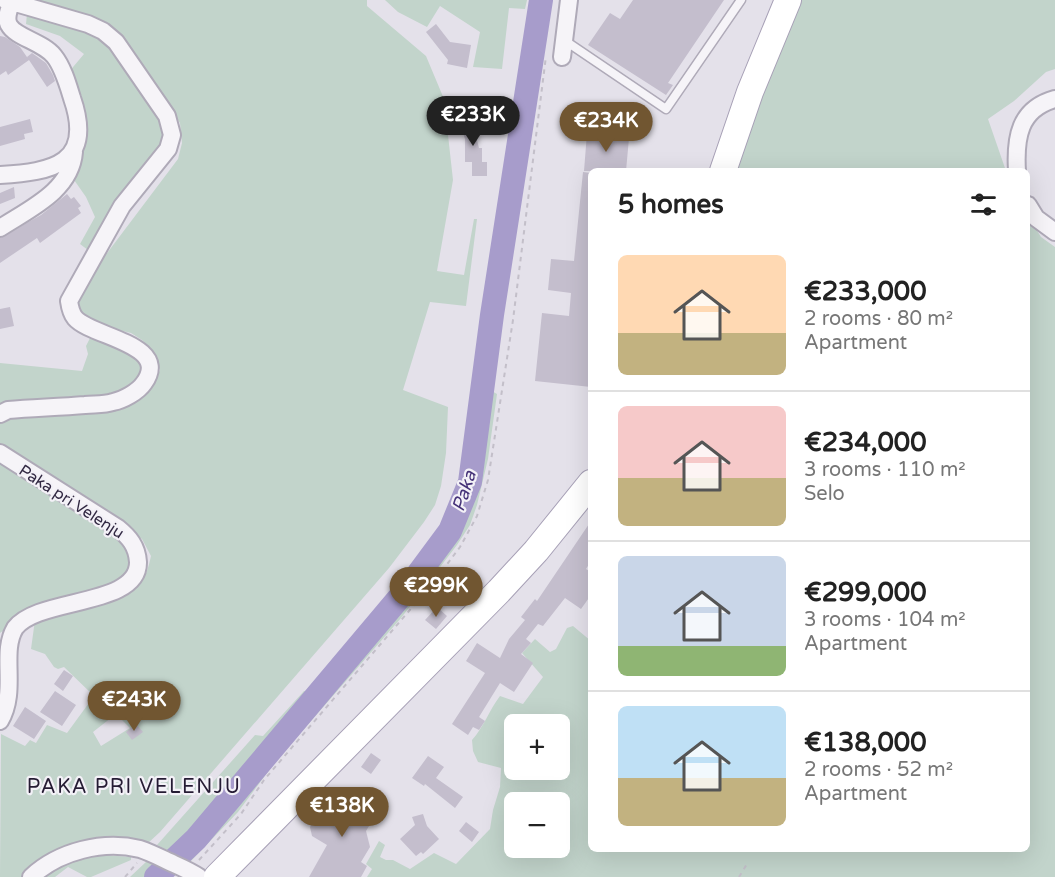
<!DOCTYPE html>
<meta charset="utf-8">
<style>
:root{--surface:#fff;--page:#f6f6f6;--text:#222;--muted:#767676;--line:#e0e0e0;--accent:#715631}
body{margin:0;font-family:"Varela Round",sans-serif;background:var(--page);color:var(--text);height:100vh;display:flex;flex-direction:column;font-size:22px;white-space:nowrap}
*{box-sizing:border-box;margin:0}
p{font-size:20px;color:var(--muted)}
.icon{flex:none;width:33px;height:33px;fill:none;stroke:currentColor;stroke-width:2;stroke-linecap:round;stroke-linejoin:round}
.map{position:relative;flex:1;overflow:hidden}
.sheet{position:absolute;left:588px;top:168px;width:442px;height:684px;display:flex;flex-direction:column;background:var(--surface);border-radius:9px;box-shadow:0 6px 24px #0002}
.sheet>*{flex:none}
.fabs{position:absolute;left:504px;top:714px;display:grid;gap:12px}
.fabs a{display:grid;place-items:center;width:66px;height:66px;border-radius:9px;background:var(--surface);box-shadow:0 6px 24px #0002;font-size:30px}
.price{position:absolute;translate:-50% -51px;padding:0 14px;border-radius:21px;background:var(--accent);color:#fff;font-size:20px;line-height:39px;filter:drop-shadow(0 2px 3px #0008)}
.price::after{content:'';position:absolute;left:50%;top:36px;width:18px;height:14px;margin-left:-9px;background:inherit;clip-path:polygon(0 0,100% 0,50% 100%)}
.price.on{background:#222;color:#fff}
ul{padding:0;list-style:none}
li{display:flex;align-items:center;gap:18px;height:150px;padding:0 30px}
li+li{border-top:2px solid var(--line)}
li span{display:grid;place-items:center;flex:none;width:168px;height:120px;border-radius:9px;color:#555}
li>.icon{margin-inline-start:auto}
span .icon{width:72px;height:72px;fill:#fffc;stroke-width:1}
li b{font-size:26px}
h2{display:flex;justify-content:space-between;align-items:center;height:72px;padding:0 30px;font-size:26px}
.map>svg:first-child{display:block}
</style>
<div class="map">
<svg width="1055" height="877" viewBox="0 0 1055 877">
<rect width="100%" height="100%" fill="#e4e1ea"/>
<!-- green -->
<path fill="#c2d4cb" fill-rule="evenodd" d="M14,0h353v6l59,50 18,43 9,81 -16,91 27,4 10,-56h3l-11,87 -36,-4 -27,88 45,17 -2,46 -5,33 -6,19 -11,17 -35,46 -229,264 -13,12 -19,-2 -104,35h-24l1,-143 24,12 5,-6 6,3 11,-18 20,8 27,-37 -30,-29 -6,2 -4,-2 -9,-13 -14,-5 4,-29c27,-7 88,-17 106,-38 6,-8 8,-17 10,-26l-9,-17 -142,-93v-27l136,-20 17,-14 7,-15 -8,-18 -10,-12 -11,-7 -25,-6 -31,-14 -1,-16 104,-138 4,-16 -2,-20 -48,-70 -18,-20zM116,714l14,14 -29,18 -8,-14z
M385,0h142l-2,9 -16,-1 -7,61 -29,-2 7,-35 -40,-26 -13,21 -29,-15z
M797,0h258v69l-9,3 -32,29 -26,18 18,52h-273z
M27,14l79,24 57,80 4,18 -75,117 -12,-9 15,-27 -9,-20 -14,-20 -4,-104 16,-19 -24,-18 -34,-12z
M1028,216l13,21 14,10v630h-688l5,-8 -6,-5 13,-23 6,4 -5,12 6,3h7l17,9 24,-16 22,11 34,-35 3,-19 7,-23 1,-19 -23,-6 -5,-11 -1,-11c12,-13 17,-30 28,-44l23,8 20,-27 -21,-24 13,-14 15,13 6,-3 11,-21 6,-2 18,15v208h437zM514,724h46v46h-46zM514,802h46v46h-46z
M91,336l47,19 4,10 -3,13 -10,13 -36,8 -93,9v-45l82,8 6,-17 -2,-8z
M490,390l7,4 -9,65 -11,46 -7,20 -13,20 -56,73 -125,143 -38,51 -48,50 -8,-4 201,-231 69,-87 19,-43 15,-71z
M0,463l106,64 21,20 6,16 -5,12 -9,8 -91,29 -28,21z
M304,691l10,1 -38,45 -103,116 -16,-8 98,-110 8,1z
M89,854l42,3v3l-40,17h-4l-19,-10 -13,10h-17z
M147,861l11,5 -12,11h-16z"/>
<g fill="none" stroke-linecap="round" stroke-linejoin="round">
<!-- river -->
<path stroke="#a79ccb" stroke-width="24" d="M156,877l40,-38 214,-254 40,-54 20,-49 22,-167 49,-315"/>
</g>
<!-- building -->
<path fill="#c4becd" d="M633,0h91l-56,83 5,2 -7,10 -78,-50 22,-32 10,6z
M436,24l14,18 21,3 -4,23 -20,-4 1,-4 -22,-28z
M0,36l5,1 15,10 9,13 -21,15 -2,-4 -6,4z
M32,53l14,10 7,12 2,6 -8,6 -20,-30z
M470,113l9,35h3v14h-3h8v14h-15v-14h-7v-23l-7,-22z
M30,119l3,13 -9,2 1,5 -25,7v-19z
M587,133l42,5 -3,33h-42z
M583,172l8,1v214l-56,-6 7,-68 27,3 2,-23 -23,-3 3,-31 23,2z
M14,187l1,11 -15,6v-11z
M67,194l4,5 3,-2 7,9 -3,2 3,5 -41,30 -3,-5 -37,25v-25l41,-23z
M10,307l4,19 -14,3v-20z
M591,521v40l-5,8 5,3v23l-10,14 -16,-11 -22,28 -5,-2 -12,15 5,4 -10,11 12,9 -19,29 -14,-9 -21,34 6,4 -6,9 -6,-3 -5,8 -16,-11 33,-51 -19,-12 11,-18 23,15 9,-19 16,-19 -4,-3 14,-18 2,2z
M437,607l10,9 -11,13 -11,-9z
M64,670l9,6 -10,15 -9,-7z
M55,691l21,14 -14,21 -22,-14z
M25,707l21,14 -12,18 -21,-13z
M136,724l7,8 -11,8 -6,-8z
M371,753l10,7 -10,14 -10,-7z
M428,756l16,11 -8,11 27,19 -8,11 -30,-24 -1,2 -12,-8z
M334,791l41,25 -9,15 4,16 -9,15 6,4 -6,11h-52l18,-32 -15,-9 -2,-9z
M423,814l4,12 12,13 -16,15 -2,-2 -5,4 -16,-17 15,-14 -3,-8z
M466,822l13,10 -7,10 -13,-11z"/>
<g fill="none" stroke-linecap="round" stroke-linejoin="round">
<!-- lane casing -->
<g stroke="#afaab8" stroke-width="11">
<path id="lane" d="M564,40l102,69 75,-109"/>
</g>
<!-- street casing -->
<g stroke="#afaab8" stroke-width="20">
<path id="street" d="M562,57l7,-57
M1017,171c-2,-33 2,-62 38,-72
M0,175c52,-3 95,-11 72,-77 -4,-13 -9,-31 -18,-42 -11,-14 -39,-19 -45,-31 -4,-7 0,-15 2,-22
M1028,205l8,13 19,14
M0,228c29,-19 71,-37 74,-76
M0,414l8,-4c26,-2 52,-3 77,-5 9,-1 19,0 28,-3 10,-2 25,-10 31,-19 28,-39 -53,-46 -69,-65 -4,-5 -5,-10 -6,-17l53,-95 46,-57 4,-14 -5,-19 -51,-74 -13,-11 -15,-7 -83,-24
M0,453l118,75c11,9 19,18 20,34 1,45 -100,35 -123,66 -15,25 3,62 -15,93
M31,877c28,-26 72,-37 109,-28 12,4 23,10 34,15 9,4 18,8 25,13"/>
</g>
<!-- primary casing -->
<g stroke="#a7a0b6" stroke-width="28">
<path id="primary" d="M723,171l27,-79 38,-92
M217,877l282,-286 37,-40 55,-68"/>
</g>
<!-- path -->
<path stroke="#c3bfc9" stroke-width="2" stroke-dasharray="4.5 4.5" stroke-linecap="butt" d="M199,860l42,-46 23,-34 169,-197 27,-36 17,-31 11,-36 25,-160 33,-264
M125,877l12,-14
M739,877l8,-13"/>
<!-- lane -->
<use href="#lane" stroke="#f6f4f8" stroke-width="8"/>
<!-- street -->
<use href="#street" stroke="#f6f4f8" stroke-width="16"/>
<!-- primary -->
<use href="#primary" stroke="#fff" stroke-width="26"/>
</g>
<g text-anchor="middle" stroke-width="4.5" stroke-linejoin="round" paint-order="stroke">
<!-- street labels -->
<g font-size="16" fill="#322943" stroke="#f3f1f7">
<text transform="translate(72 501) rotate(33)" y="6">Paka pri Velenju</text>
</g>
<!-- water labels -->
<g font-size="18" font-style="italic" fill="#453278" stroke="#f3f1f7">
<text transform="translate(464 491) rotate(-72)" y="6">Paka</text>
</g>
<!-- quarter labels -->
<g font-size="20" letter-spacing="1.5" fill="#251b33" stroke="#f3f1f7">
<text x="134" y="793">PAKA PRI VELENJU</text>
</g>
</g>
</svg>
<div class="fabs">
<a>+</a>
<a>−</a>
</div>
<b class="price on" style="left:473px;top:147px">€233K</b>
<b class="price" style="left:606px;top:153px">€234K</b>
<b class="price" style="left:436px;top:618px">€299K</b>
<b class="price" style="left:134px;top:732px">€243K</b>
<b class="price" style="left:342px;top:838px">€138K</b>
<section class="sheet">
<h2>5 homes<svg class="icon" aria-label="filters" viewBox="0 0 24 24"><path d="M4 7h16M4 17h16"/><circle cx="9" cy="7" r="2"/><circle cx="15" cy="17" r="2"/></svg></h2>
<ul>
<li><span style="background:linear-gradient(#ffd9b3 65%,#c2b280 0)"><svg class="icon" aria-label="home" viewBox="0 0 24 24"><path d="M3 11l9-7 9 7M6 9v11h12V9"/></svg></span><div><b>€233,000</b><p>2 rooms · 80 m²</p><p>Apartment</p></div></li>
<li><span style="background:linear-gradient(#f6c9c9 60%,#c2b280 0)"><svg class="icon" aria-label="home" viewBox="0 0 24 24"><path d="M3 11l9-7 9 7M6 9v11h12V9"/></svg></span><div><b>€234,000</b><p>3 rooms · 110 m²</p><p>Selo</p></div></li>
<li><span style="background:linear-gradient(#c9d6e8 75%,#8fb573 0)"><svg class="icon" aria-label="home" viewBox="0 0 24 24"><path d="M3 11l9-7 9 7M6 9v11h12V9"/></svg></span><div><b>€299,000</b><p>3 rooms · 104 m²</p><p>Apartment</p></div></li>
<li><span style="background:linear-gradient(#bfe0f5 60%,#c2b280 0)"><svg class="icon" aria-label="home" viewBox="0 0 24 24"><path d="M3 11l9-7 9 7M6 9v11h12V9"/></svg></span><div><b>€138,000</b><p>2 rooms · 52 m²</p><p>Apartment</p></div></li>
</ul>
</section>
</div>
